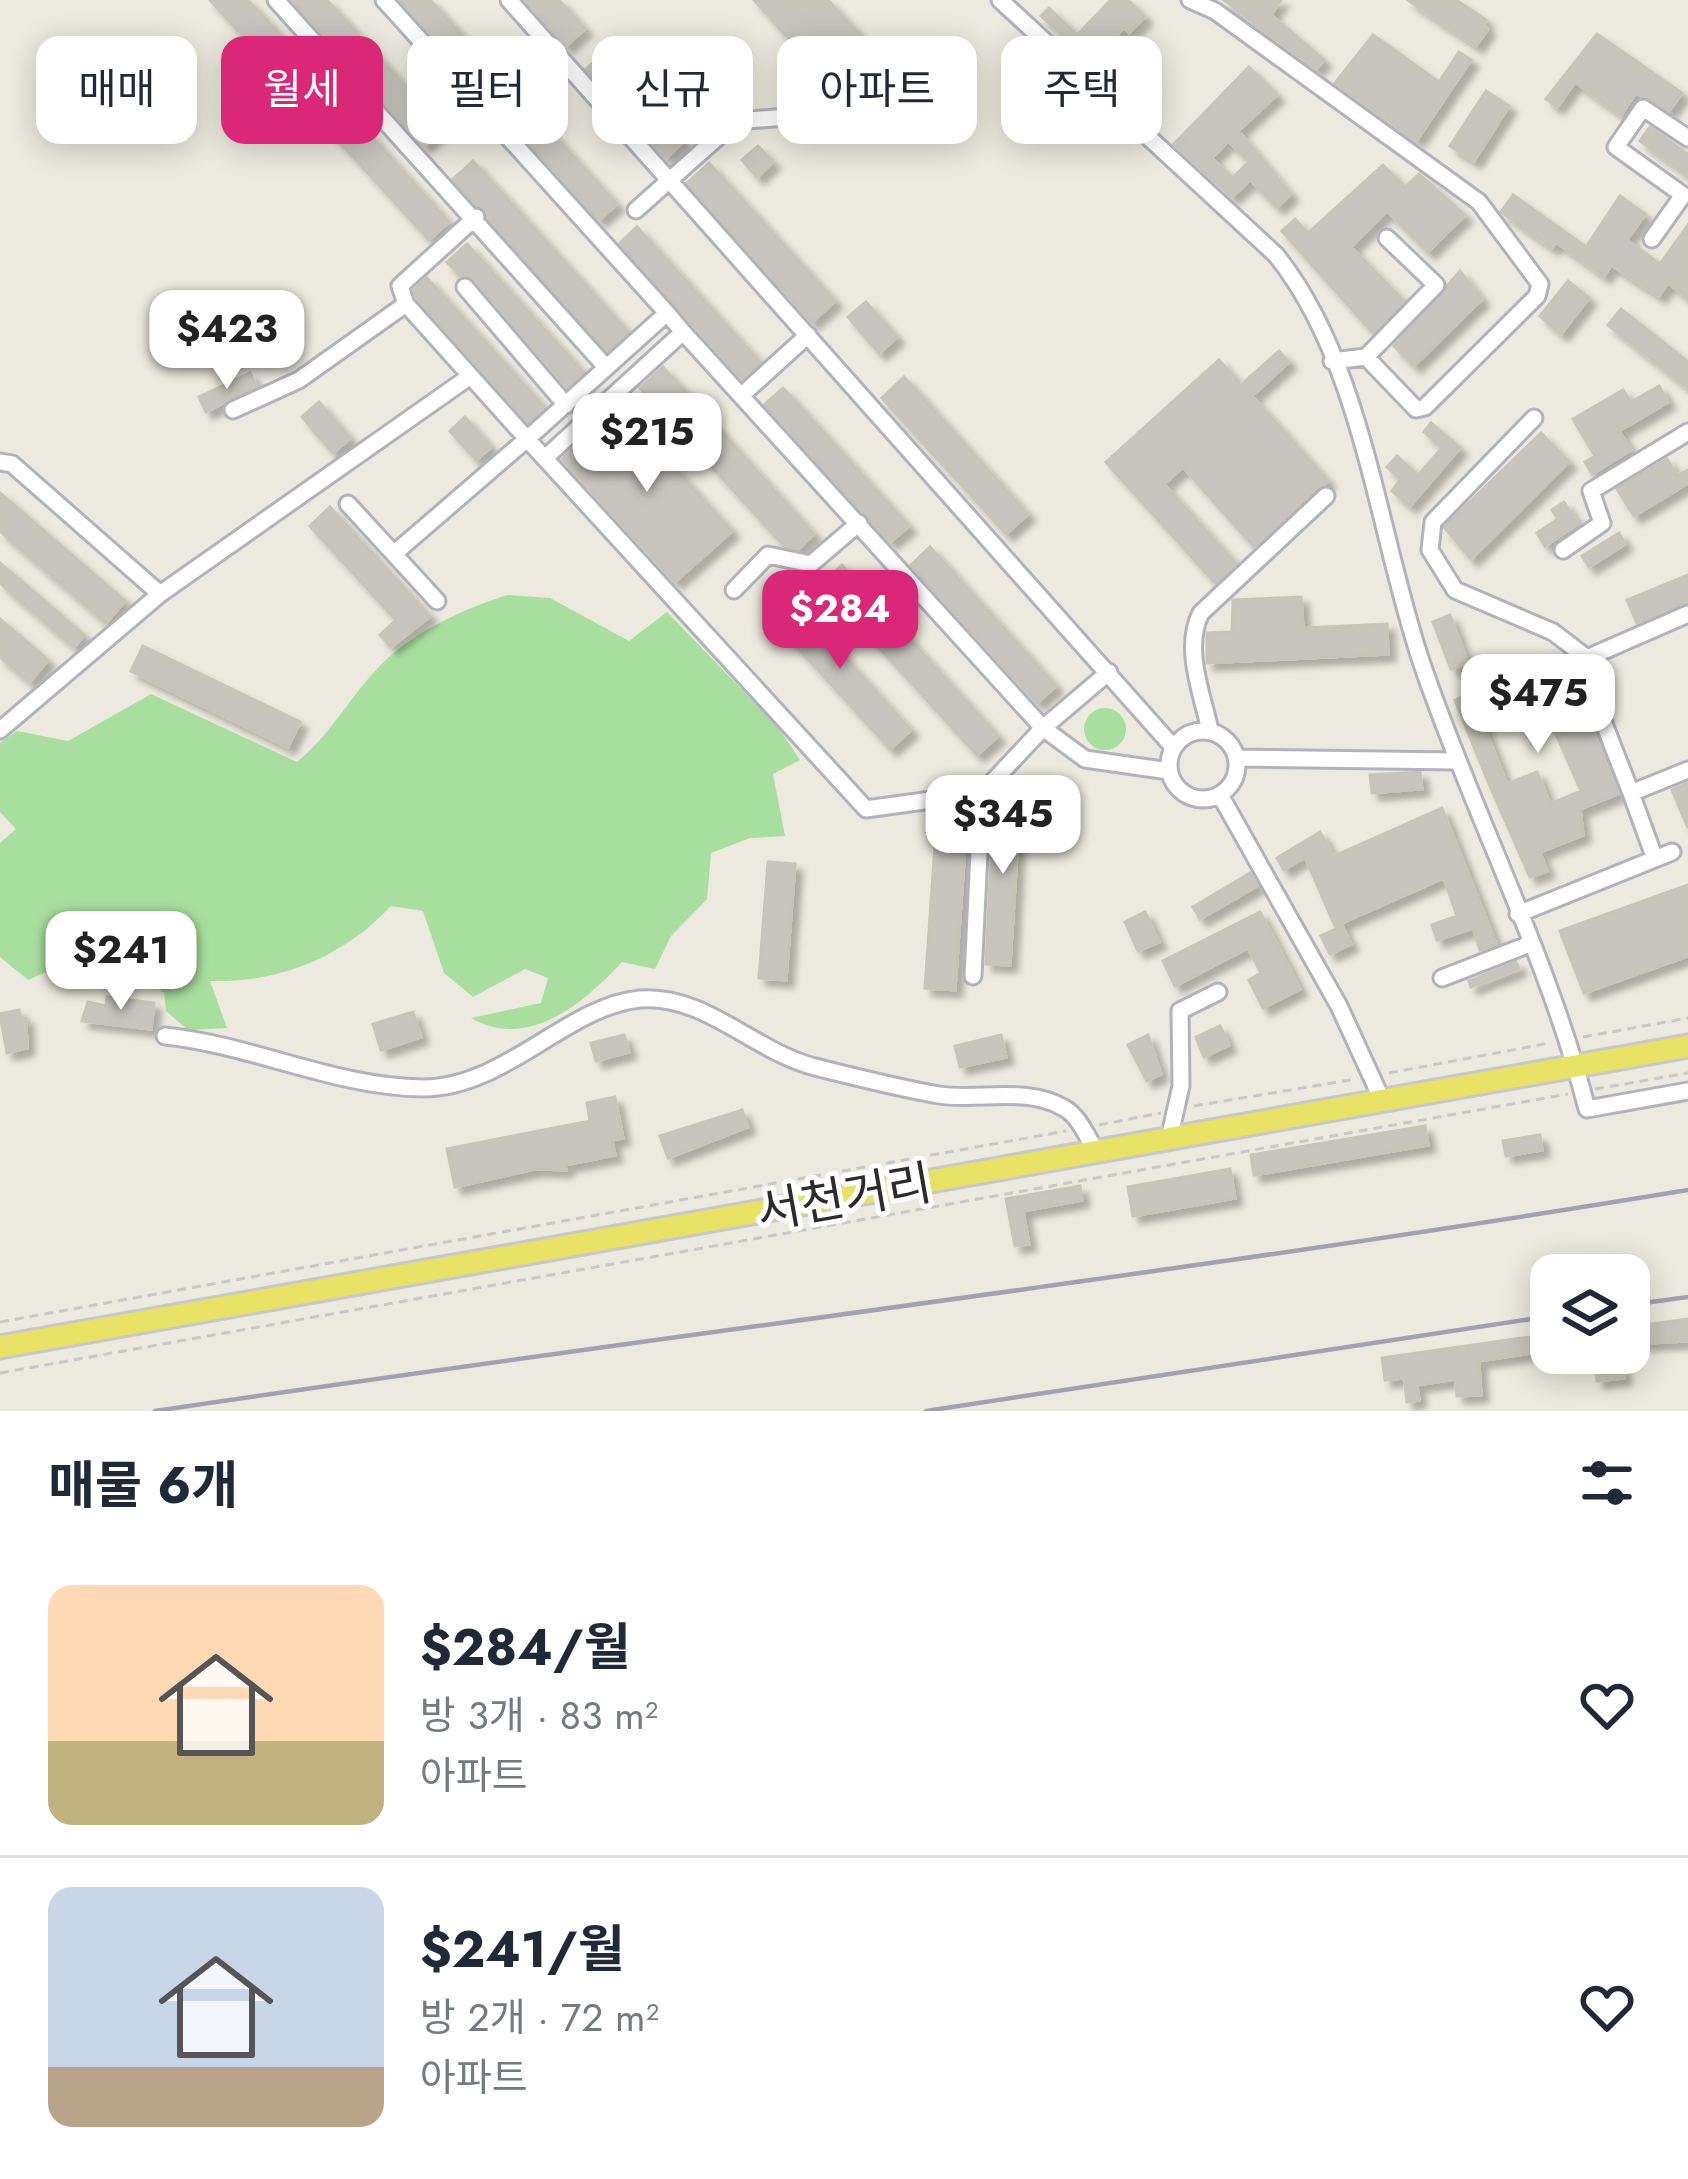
<!DOCTYPE html>
<html lang="ko">
<meta charset="utf-8">
<style>
:root{--surface:#fff;--page:#f2f2f3;--text:#1f2937;--muted:#747a83;--line:#e0e1e3;--accent:#db2777}
body{margin:0;font-family:Jost,"Noto Sans KR",sans-serif;background:var(--page);color:var(--text);height:100vh;display:flex;flex-direction:column;font-size:45px;white-space:nowrap}
*{box-sizing:border-box;margin:0}
p{font-size:39px;color:var(--muted)}
.icon{flex:none;width:66px;height:66px;fill:none;stroke:currentColor;stroke-width:2;stroke-linecap:round;stroke-linejoin:round}
.map{position:relative;height:1411px;overflow:hidden}
.drawer{display:flex;flex-direction:column;background:var(--surface);flex:1}
.drawer>*{flex:none}
.banner{position:absolute;left:36px;top:36px;width:1617px;height:108px;display:flex;gap:24px}
.tools{position:absolute;left:1530px;top:1254px;display:grid;gap:24px}
.tools a{display:grid;place-items:center;width:120px;height:120px;border-radius:24px;background:var(--surface);box-shadow:0 6px 30px #0003;font-size:60px}
.price{position:absolute;translate:-50% -102px;padding:0 27px;border-radius:24px;background:#fff;color:#222;font-size:39px;line-height:78px;filter:drop-shadow(0 3px 6px #0008)}
.price::after{content:'';position:absolute;left:50%;top:72px;width:36px;height:27px;margin-left:-18px;background:inherit;clip-path:polygon(0 0,100% 0,50% 100%)}
.price.selected{background:var(--accent);color:#fff}
ul{padding:0;list-style:none}
li{display:flex;align-items:center;gap:36px;height:300px;padding:0 48px}
li+li{border-top:3px solid var(--line)}
li span{display:grid;place-items:center;flex:none;width:336px;height:240px;border-radius:24px;color:#555}
li>.icon{margin-inline-start:auto}
span .icon{width:144px;height:144px;fill:#fffc;stroke-width:1}
li b{font-size:51px}
h2{display:flex;justify-content:space-between;align-items:center;height:144px;padding:0 48px;font-size:51px}
.tag{padding:0 42px;border-radius:24px;background:var(--surface);box-shadow:0 6px 30px #0003;font-size:42px;line-height:108px}
.tag.selected{background:var(--accent);color:#fff}
.map>svg:first-child{display:block}
</style>
<div class="map">
<svg width="1688" height="1411" viewBox="0 0 1688 1411">
<defs>
<filter id="shadow"><feDropShadow dx="7" dy="7" stdDeviation="3" flood-color="#0004"/></filter>
</defs>
<rect width="100%" height="100%" fill="#ece9de"/>
<!-- green -->
<path fill="#a8df9e" d="M507,595l43,3 79,43 38,-29 111,115 22,33 -27,14 12,62 -35,2 -39,15 -4,46 -36,37 -16,33 -33,-7c-38,41 -94,89 -151,56l70,-15 7,-25 -23,-9 -52,28 -29,-24 -21,-62 -32,-5c-48,51 -111,77 -181,75l17,47 -39,2 -22,-19 -2,-18c-52,-38 -76,-40 -136,-13l-28,-23v-114l16,-14 -16,-17v-69l17,-12 51,10 83,-47 146,68c33,-27 51,-62 80,-93 33,-36 84,-59 130,-74z
M1084 729a21 21 0 1 1 42 0a21 21 0 1 1-42 0Z"/>
<!-- building -->
<path fill="#c8c5be" stroke="#c7c5b8" stroke-width="3" fill-rule="evenodd" filter="url(#shadow)" d="M210,0h38l68,74 -21,19z
M292,0h35l116,128 -19,18z
M400,0h30l39,42 -17,15z
M525,0h34l26,29 -19,17z
M754,0h74l49,54 -41,37z
M1111,0h17l17,17 -16,16 -5,-5 -33,33 -50,-45 8,-8 28,27z
M1224,0h57l-10,15 53,45 -8,9z
M1408,0h48l30,20 -3,5 5,4 -12,17z
M1597,34l85,59 -13,18 -33,-18 -15,22 -46,-33 -18,25 -11,-8z
M1373,35l66,47 20,-30 12,8 -54,80 -82,-57z
M605,52l80,88 -19,18 -80,-89z
M1129,60l21,22 -15,15 -21,-22z
M490,65l127,139 -18,16 -126,-140z
M1249,67l28,28 -39,36 53,63 -14,13 -27,-27 -18,17 -58,-53zM1228,141l21,21 -17,16 -20,-20z
M1486,91l23,15 -35,55 -24,-15z
M332,93l117,129 -20,18 -118,-129z
M1650,127l38,27v21l-48,-34z
M758,146l15,16 -16,15 -15,-17z
M473,161l155,171 -21,19 -154,-172z
M709,163l126,138 -23,21 -125,-139z
M1383,165l22,22 14,-13 46,41 -37,37 -41,-41 -36,36 53,54 -31,32 -91,-102 13,-12 13,14z
M1513,195l73,52 34,-51 25,18 -18,26 33,24 28,-39v73l-20,-15 -9,13 -48,-31 -7,11 -48,-34 -4,6 -51,-36z
M637,227l123,135 -18,17 -122,-136z
M467,244l116,128 -16,15 -93,-108 -14,-3 -13,-14z
M1460,271l22,28 -68,67 -20,-20z
M427,278l117,129 -16,15 -111,-124 -3,-8z
M1568,281l21,17 -28,36 -21,-18z
M866,302l31,35 -18,16 -31,-36z
M1621,309l67,53v26l-80,-63z
M1279,351l10,11 -37,34 76,85 -74,66 -71,-80 -19,17 72,80 -21,19 -109,-121 113,-102 22,25z
M663,367l151,167 -16,15 -14,-3 -144,-158z
M250,373l6,13 -50,26 -7,-15z
M904,377l124,137 -22,20 -124,-136z
M1659,386l9,16 -49,29 12,19 -39,24 -7,-12 10,-6 -22,-37 50,-29 8,12z
M783,388l126,138 -19,16 -125,-138z
M319,402l31,36 -17,15 -31,-36z
M619,407l113,124 -57,51 -113,-123z
M465,417l26,30 -15,13 -26,-29z
M1431,423l29,25 -50,58 -18,-15 9,-12 -14,-12 10,-11 21,19 24,-27 -18,-16z
M1541,433l28,29 -98,97 -27,-32z
M1667,459l10,16 11,-5v13l-54,33 -17,-27z
M0,493l125,108 -19,22 -106,-92z
M1564,502l14,22 -33,22 -8,-13 21,-14 -6,-9z
M330,507l100,109 -39,31 -11,-12 16,-15 -86,-94z
M1619,533l6,11 -36,23 -7,-11z
M930,547l126,139 -19,17 -126,-138z
M0,563l84,72 -10,12 -74,-64z
M842,565l156,171 -21,19 -156,-171z
M1688,575v27l-51,21 -10,-23z
M789,596l122,134 -21,19 -122,-134z
M1301,597l2,31 84,-4 1,30 -181,9v-30l25,-1 1,-32z
M1450,615l18,48 -17,6 -18,-47z
M0,619l48,41 -18,22 -30,-25z
M143,646l157,76 -12,25 -157,-76z
M1563,655l55,139 -38,15 3,26 -43,17 7,19 -17,6 -40,-91 8,-3 -9,1 -34,-84zM1539,695l42,96 -31,13 -13,-32 -30,12 -26,-65z
M1420,772l2,17 -50,4 -2,-18z
M1688,783v45l-16,-38z
M1000,791l21,2 -11,172 -24,-1 8,-166z
M1442,808l54,136 -16,6 -7,-22 -36,12 -5,-15 25,-9 -13,-38 -109,48 -30,-69 -21,13 -7,-12 43,-26 14,24z
M937,816l30,2 -12,172 -30,-2z
M768,862l27,2 -9,116 -27,-2z
M1250,873l7,13 -57,33 -7,-12z
M1688,885v71l-104,37 -24,-62z
M1145,912l14,30 -21,9 -13,-29z
M1260,912l40,77 -37,19 -14,-28 12,-7 -13,-25 -73,38 -12,-25z
M1342,926l9,18 -21,10 -9,-18z
M1516,962l3,7 -48,18 -2,-6z
M107,997l47,6 -3,26 -69,-8 6,-19 18,4z
M19,1010l2,9 5,-1 1,30 -20,5 -7,-39z
M413,1012l8,25 -40,13 -8,-26z
M1220,1026l9,19 -25,12 -8,-20z
M624,1035l5,17 -33,9 -5,-18z
M1001,1035l5,22 -46,10 -5,-21z
M1148,1035l13,39 -14,7 -19,-36z
M615,1097l8,41 -11,2 3,15 -50,10 1,5 -31,-1 -80,18 -8,-38 143,-28 -3,-18z
M742,1110l6,17 -80,31 -8,-22z
M1425,1126l3,19 -174,30 -3,-20z
M1540,1135l2,15 -36,6 -3,-15z
M1230,1169l5,29 -102,18 -5,-29z
M1080,1186l2,14 -59,11 6,33 -14,2 -9,-47z
M1688,1319v22l-57,3 -2,-17z
M1551,1334v16l-72,11 2,34 -24,1 -1,-17 -39,6 2,15 -12,2 -3,-24 -19,2 -3,-22z
M1623,1366l1,12 -27,3 -1,-12z"/>
<g fill="none" stroke-linecap="round" stroke-linejoin="round">
<!-- minor casing -->
<g stroke="#b2b2be" stroke-width="21">
<path id="minor" d="M276,0l330,367
M384,0l283,313
M509,0l664,747
M1000,0l276,255c87,108 102,280 146,409 51,150 126,292 165,445l101,-18
M1190,0l25,11 264,191 61,82 -3,12 -112,111 -9,2 -50,-52 -34,4
M636,210l100,-89 89,-7 24,-5 15,-12 1,-15
M1652,239l31,-44 -67,-48 27,-39 45,30
M465,287l101,118
M406,304l-6,-18 76,-69
M683,332l360,396 66,-56
M1366,357l70,-72 -49,-47
M743,394l65,-59
M233,410l66,-30 107,-76 121,135 140,-126 16,19 -137,125
M1534,418l-101,104 -3,28 25,40 98,42 34,26
M0,462l12,2 148,130
M348,504l89,97
M1563,550l39,-27 -11,-32 97,-59
M396,552l131,-113 339,370 116,-16 61,-65 42,31 84,12
M734,590l34,-35 43,9 48,-41
M0,730l160,-136 309,-217
M1210,730c-8,-36 -27,-83 -9,-117l125,-117
M1169 765a34 34 0 1 1 68 0a34 34 0 1 1-68 0Z
M1238,758l218,3
M1631,793l-44,-113v-22l101,-44
M1220,795l119,211 44,96
M1655,859l-24,-66 57,-23
M1518,914l154,-62
M973,976l9,-183
M1442,978l88,-34
M165,1036c88,9 169,51 258,52 82,0 144,-82 217,-89 65,-5 113,52 175,68 40,10 83,21 124,28 40,6 89,-9 125,13 15,8 23,29 32,43
M1169,1139l12,-53 -1,-75 38,-19"/>
</g>
<!-- major casing -->
<g stroke="#c8c8c8" stroke-width="27">
<path id="major" d="M0,1347l1688,-301"/>
</g>
<!-- path -->
<path stroke="#c8c8c8" stroke-width="3" stroke-dasharray="9 6" stroke-linecap="butt" d="M1583,1037l105,-19
M1389,1073l161,-30
M1595,1089l93,-16
M1194,1106l162,-27
M1099,1125l62,-12
M0,1322l1066,-191
M0,1373l1568,-279"/>
<!-- minor -->
<use href="#minor" stroke="#fff" stroke-width="15"/>
<!-- major -->
<use href="#major" stroke="#e8e267" stroke-width="21"/>
<!-- rail -->
<path stroke="#a2a1b4" stroke-width="4.5" d="M1629,1305l59,-8
M155,1411c511,-76 1023,-137 1533,-221
M926,1411l625,-95"/>
</g>
<g text-anchor="middle" stroke-width="10" stroke-linejoin="round" paint-order="stroke">
<!-- street labels -->
<g font-size="48" fill="#2b2b2b" stroke="#fff">
<text transform="translate(844 1197) rotate(-10)" y="17">서천거리</text>
</g>
</g>
</svg>
<div class="tools">
<a><svg class="icon" aria-label="layers" viewBox="0 0 24 24"><path d="M12 4l9 5-9 5-9-5zM3 14l9 5 9-5"/></svg></a>
</div>
<b class="price" style="left:227px;top:392px">$423</b>
<b class="price" style="left:647px;top:495px">$215</b>
<b class="price selected" style="left:840px;top:672px">$284</b>
<b class="price" style="left:1538px;top:756px">$475</b>
<b class="price" style="left:1003px;top:877px">$345</b>
<b class="price" style="left:121px;top:1013px">$241</b>
<div class="banner">
<a class="tag">매매</a>
<a class="tag selected">월세</a>
<a class="tag">필터</a>
<a class="tag">신규</a>
<a class="tag">아파트</a>
<a class="tag">주택</a>
</div>
</div>
<section class="drawer">
<h2>매물 6개<svg class="icon" aria-label="filters" viewBox="0 0 24 24"><path d="M4 7h16M4 17h16"/><circle cx="9" cy="7" r="2"/><circle cx="15" cy="17" r="2"/></svg></h2>
<ul>
<li><span style="background:linear-gradient(#ffd9b3 65%,#c2b280 0)"><svg class="icon" aria-label="home" viewBox="0 0 24 24"><path d="M3 11l9-7 9 7M6 9v11h12V9"/></svg></span><div><b>$284/월</b><p>방 3개 · 83 m²</p><p>아파트</p></div><svg class="icon" aria-label="heart" viewBox="0 0 24 24"><path d="M12 20l-8-8c-3-5 5-10 8-4 3-6 11-1 8 4z"/></svg></li>
<li><span style="background:linear-gradient(#c9d6e8 75%,#b9a48a 0)"><svg class="icon" aria-label="home" viewBox="0 0 24 24"><path d="M3 11l9-7 9 7M6 9v11h12V9"/></svg></span><div><b>$241/월</b><p>방 2개 · 72 m²</p><p>아파트</p></div><svg class="icon" aria-label="heart" viewBox="0 0 24 24"><path d="M12 20l-8-8c-3-5 5-10 8-4 3-6 11-1 8 4z"/></svg></li>
</ul>
</section>
